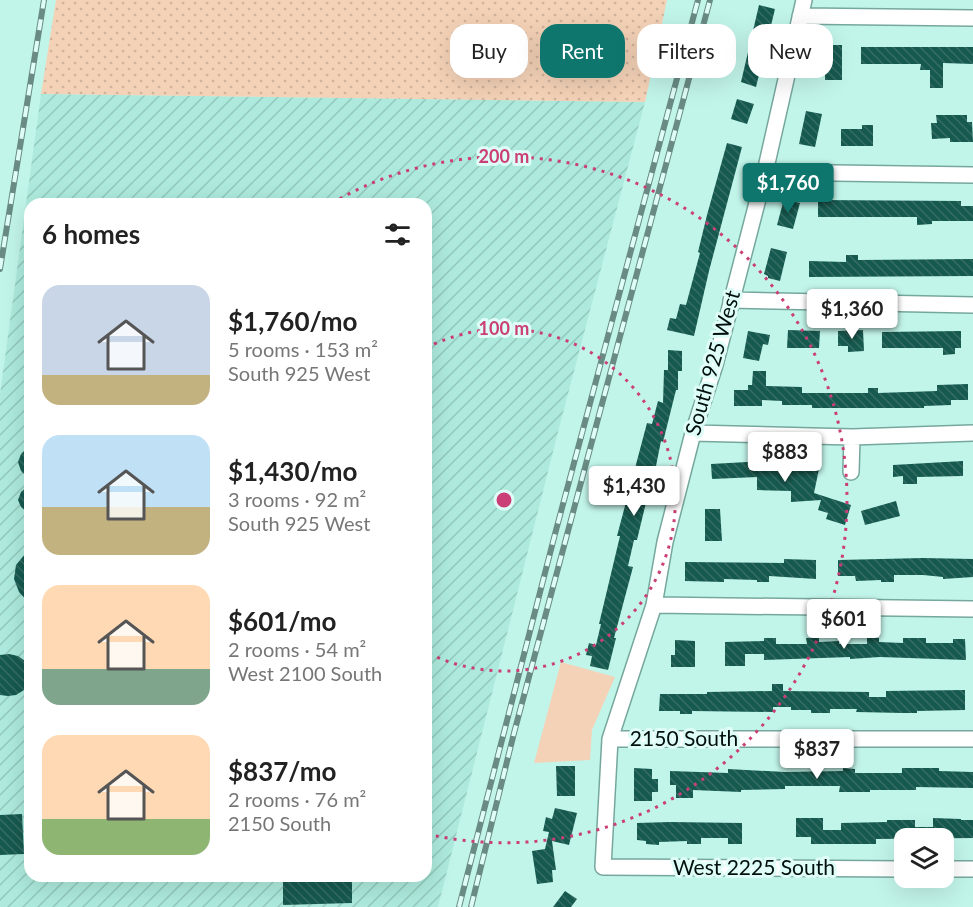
<!DOCTYPE html>
<meta charset="utf-8">
<style>
:root{--surface:#fff;--page:#f2f2f2;--text:#222;--muted:#767676;--accent:#0f766e}
body{margin:0;font-family:Lato,sans-serif;background:var(--page);color:var(--text);height:100vh;display:flex;flex-direction:column;font-size:22px;white-space:nowrap}
*{box-sizing:border-box;margin:0}
p{font-size:20px;color:var(--muted)}
.icon{flex:none;width:33px;height:33px;fill:none;stroke:currentColor;stroke-width:2;stroke-linecap:round;stroke-linejoin:round}
.map{position:relative;flex:1;overflow:hidden}
.details{position:absolute;left:24px;top:198px;width:408px;height:684px;display:flex;flex-direction:column;background:var(--surface);border-radius:18px;box-shadow:0 6px 24px #0002}
.details>*{flex:none}
.hud{position:absolute;left:450px;top:24px;width:432px;height:54px;display:flex;gap:12px}
.fabs{position:absolute;left:894px;top:828px;display:grid;gap:12px}
.fabs a{display:grid;place-items:center;width:60px;height:60px;border-radius:12px;background:var(--surface);box-shadow:0 6px 24px #0002;font-size:30px}
.price{position:absolute;translate:-50% -51px;padding:0 14px;border-radius:6px;background:#fff;color:#222;font-size:20px;line-height:39px;filter:drop-shadow(0 2px 3px #0008)}
.price::after{content:'';position:absolute;left:50%;top:36px;width:18px;height:14px;margin-left:-9px;background:inherit;clip-path:polygon(0 0,100% 0,50% 100%)}
.price.selected{background:var(--accent);color:#fff}
ul{padding:0;list-style:none}
li{display:flex;align-items:center;gap:18px;height:150px;padding:0 18px}
li span{display:grid;place-items:center;flex:none;width:168px;height:120px;border-radius:18px;color:#555}
li>.icon{margin-inline-start:auto}
span .icon{width:72px;height:72px;fill:#fffc;stroke-width:1}
li b{font-size:26px}
h2{display:flex;justify-content:space-between;align-items:center;height:72px;padding:0 18px;font-size:26px}
.pill{padding:0 21px;border-radius:18px;background:var(--surface);box-shadow:0 6px 24px #0002;font-size:21px;line-height:54px}
.pill.selected{background:var(--accent);color:#fff}
.map>svg:first-child{display:block}
</style>
<div class="map">
<svg width="973" height="907" viewBox="0 0 973 907">
<defs>
<pattern id="industrial-furrows" width="10" height="10" patternUnits="userSpaceOnUse" patternTransform="scale(1.5)"><rect width="10" height="10" fill="#adeadd"/><path d="M-1 1l2-2M0 10L10 0M9 11l2-2" fill="none" stroke="#93c8bc"/></pattern>
<pattern id="grass-dots" width="8" height="8" patternUnits="userSpaceOnUse" patternTransform="scale(1.5)"><rect width="8" height="8" fill="#f4d2b7"/><path d="M2 2h.1M6 6h.1" fill="none" stroke="#cfb39c" stroke-width="1.8" stroke-linecap="round"/></pattern>
<pattern id="building-back-hatch" width="6" height="6" patternUnits="userSpaceOnUse" patternTransform="scale(1.5)"><rect width="6" height="6" fill="#16594f"/><path d="M-1 5l2 2M0 0l6 6M5-1l2 2" fill="none" stroke="#356c64"/></pattern>
</defs>
<rect width="100%" height="100%" fill="#c2f5ea"/>
<!-- industrial -->
<path fill="url(#industrial-furrows)" fill-rule="evenodd" d="M41,94l604,8 -87,330 -120,475h-438v-513zM30,204h396v672h-396z"/>
<!-- grass -->
<path fill="url(#grass-dots)" d="M56,0h611l-22,102 -604,-8z"/>
<!-- park -->
<path fill="#f4d2b7" d="M561,662l54,15 -23,53 -2,30 -56,3z"/>
<!-- building -->
<path fill="url(#building-back-hatch)" d="M759,5l16,4 -19,78 -15,-5z
M825,45h17v35h-17z
M861,47h112v17l-30,-1v25h-13v-18h-10l1,-6h-60z
M737,99l17,5 -7,20 -16,-5z
M806,111l16,3 -7,33 -16,-3z
M936,115h31v7h5l1,20h-23v-4l-18,1 -1,-16h6z
M862,125h11v21h-32v-17h21z
M727,143l15,4 -33,124 -15,65 -27,-6 3,-12 6,1 4,-15 6,1 14,-52 -2,-1 9,-37z
M784,199l16,4 -7,26 -16,-4z
M818,200l143,1v5h12v15h-41v3l-15,1v-8h-99z
M771,248l16,4 -7,29 -12,-3v-2l-4,-2z
M846,255h12v5l115,-1v17l-164,1v-16l37,1z
M788,330l32,1 -1,17h-32z
M863,330l1,21 -16,1v-6h-10v-15z
M748,331l22,4 -2,10 -5,-1 -4,17 -16,-3z
M961,331v17h-6v6l-12,1v-7h-61v-16z
M668,350l14,1v20h-4v19h-2l-13,52 -2,-1 -10,50 -2,-1 -12,50h-3l-6,26 5,1 -19,71h2l-8,32 -18,-4 2,-10 -6,-1 3,-12 7,2 5,-21h-2l21,-88h-3l30,-113 5,1 6,-23 5,2 1,-33h4z
M753,371h13v15l36,1v6h66v-5h10v5l59,-2v-6l31,-1v16h-17v5l-27,1v2h-112v-3h-30v-4l-20,-1v6h-28v-16h14v-5h4z
M30,445v35l-9,-9 -3,-9 3,-8z
M963,461v15l-46,1v7h-14v-8l-10,1v-12z
M747,462h40l32,7 -5,24 37,12 -6,20 -19,-6 2,-6 -10,-3 3,-10 -30,2v-11l-34,-1v-13l-45,2 -1,-15z
M30,484v31l-9,-8 -3,-7 3,-8z
M896,501l4,15 -35,9 -4,-14z
M705,509h15l2,32h-17z
M30,548v56l-11,-12 -5,-13 2,-14z
M923,558l50,1v18l-30,2v-2l-20,-2h-29v7h-13v-2l-25,1 -1,-5h-17v-16z
M784,559l32,1v19l-47,-3v6h-12v-2l-33,-1v3l-39,-1v-19l99,1z
M764,638h12v6h31l-1,-6h13v4l20,-1v3h28v-6h12v4l24,1v-5h23v5h27v-4h12l1,21 -86,-3 -30,2v-2l-86,3v-6h-19v12h-20v-24l39,-1z
M675,640l20,1v26h-24v-12h4z
M9,654l9,2 7,5 4,8 1,9 -6,12 -8,5 -8,1 -8,-1v-40z
M772,684h11v7l86,1v5h17v-6l79,-1v20l-48,1v2h-14l-47,-1 1,-3h-27v4h-19v-3h-20v-3h-18v5l-81,-1v3h-12v-3h-21l1,-17h47v-2l65,-1z
M556,766h19v30h-18z
M634,768l18,1v10h6v13h-6v9h-18z
M843,768l12,1v4h47v-5h37v3l34,1v16l-57,-1v3h-46v2h-31l1,-6h-55v3l-44,1v2l-48,-2v8h-17v-13h-6v-14l58,2v-4l57,3 58,-1z
M555,808l22,5 -8,32 -17,-4 4,29h-4l1,12 -16,2 -5,-33 13,-2 4,-17 -6,-1 3,-14 6,2z
M22,814l2,40 -24,1v-40z
M796,818h27v12h18v-7l46,-1v-2h28v7h18v-9l28,1v1h12v18l-97,1v5h-65v-7h-15z
M670,822l72,1v21h-14v-6h-27v6h-14v-3l-28,1v3l-13,-1v-3l-9,-1v-17z
M283,876h69v27l-69,2z
M565,891l12,8 -6,8h-18z"/>
<g fill="none" stroke-linecap="round" stroke-linejoin="round">
<!-- minor casing -->
<g stroke="#76a79d" stroke-width="18">
<path id="minor" d="M804,0l-39,172 -50,193 -22,68 -28,109 -11,63 -44,134 -7,128 301,2
M800,16l173,2
M765,172l208,3
M731,300l242,5
M693,433l159,4 121,-4
M851,472l1,-35
M654,605l319,4
M610,739h363
M944,869h29"/>
</g>
<!-- minor -->
<use href="#minor" stroke="#fff" stroke-width="15"/>
<!-- rail casing -->
<g stroke="#698b84" stroke-width="6">
<path id="rail" d="M0,269l44,-269
M459,907l96,-373 143,-534
M471,907l43,-174 196,-733"/>
</g>
<!-- rail -->
<use href="#rail" stroke="#dffdf7" stroke-width="4" stroke-dasharray="11" stroke-linecap="butt"/>
</g>
<!-- distance rings -->
<g fill="none" stroke="#ca3f75" stroke-width="3" stroke-dasharray="3 6">
<path d="M426 348A171 171 0 1 1 426 652"/>
<path d="M332 203A343 343 0 1 1 427 834"/>
</g>
<g text-anchor="middle" stroke-width="6" stroke-linejoin="round" paint-order="stroke">
<!-- street labels -->
<g font-size="21" fill="#000f0c" stroke="#dffdf7">
<text transform="translate(713 363) rotate(-74)" y="7">South 925 West</text>
<text x="684" y="746">2150 South</text>
<text x="754" y="875">West 2225 South</text>
</g>
</g>
<circle cx="504" cy="500" r="9" fill="#ca3f75" stroke="#dffdf7" stroke-width="3"/>
<g font-size="18" text-anchor="middle" font-weight="bold" fill="#ca3f75" stroke="#dffdf7" stroke-width="6" stroke-linejoin="round" paint-order="stroke">
<text x="504" y="163">200 m</text>
<text x="504" y="335">100 m</text>
</g>
</svg>
<div class="fabs">
<a><svg class="icon" aria-label="layers" viewBox="0 0 24 24"><path d="M12 4l9 5-9 5-9-5zM3 14l9 5 9-5"/></svg></a>
</div>
<b class="price selected" style="left:788px;top:214px">$1,760</b>
<b class="price" style="left:852px;top:340px">$1,360</b>
<b class="price" style="left:785px;top:483px">$883</b>
<b class="price" style="left:634px;top:517px">$1,430</b>
<b class="price" style="left:844px;top:650px">$601</b>
<b class="price" style="left:817px;top:780px">$837</b>
<div class="hud">
<a class="pill">Buy</a>
<a class="pill selected">Rent</a>
<a class="pill">Filters</a>
<a class="pill">New</a>
</div>
<section class="details">
<h2>6 homes<svg class="icon" aria-label="filters" viewBox="0 0 24 24"><path d="M4 7h16M4 17h16"/><circle cx="9" cy="7" r="2"/><circle cx="15" cy="17" r="2"/></svg></h2>
<ul>
<li><span style="background:linear-gradient(#c9d6e8 75%,#c2b280 0)"><svg class="icon" aria-label="home" viewBox="0 0 24 24"><path d="M3 11l9-7 9 7M6 9v11h12V9"/></svg></span><div><b>$1,760/mo</b><p>5 rooms · 153 m²</p><p>South 925 West</p></div></li>
<li><span style="background:linear-gradient(#bfe0f5 60%,#c2b280 0)"><svg class="icon" aria-label="home" viewBox="0 0 24 24"><path d="M3 11l9-7 9 7M6 9v11h12V9"/></svg></span><div><b>$1,430/mo</b><p>3 rooms · 92 m²</p><p>South 925 West</p></div></li>
<li><span style="background:linear-gradient(#ffd9b3 70%,#7fa58c 0)"><svg class="icon" aria-label="home" viewBox="0 0 24 24"><path d="M3 11l9-7 9 7M6 9v11h12V9"/></svg></span><div><b>$601/mo</b><p>2 rooms · 54 m²</p><p>West 2100 South</p></div></li>
<li><span style="background:linear-gradient(#ffd9b3 70%,#8fb573 0)"><svg class="icon" aria-label="home" viewBox="0 0 24 24"><path d="M3 11l9-7 9 7M6 9v11h12V9"/></svg></span><div><b>$837/mo</b><p>2 rooms · 76 m²</p><p>2150 South</p></div></li>
</ul>
</section>
</div>
